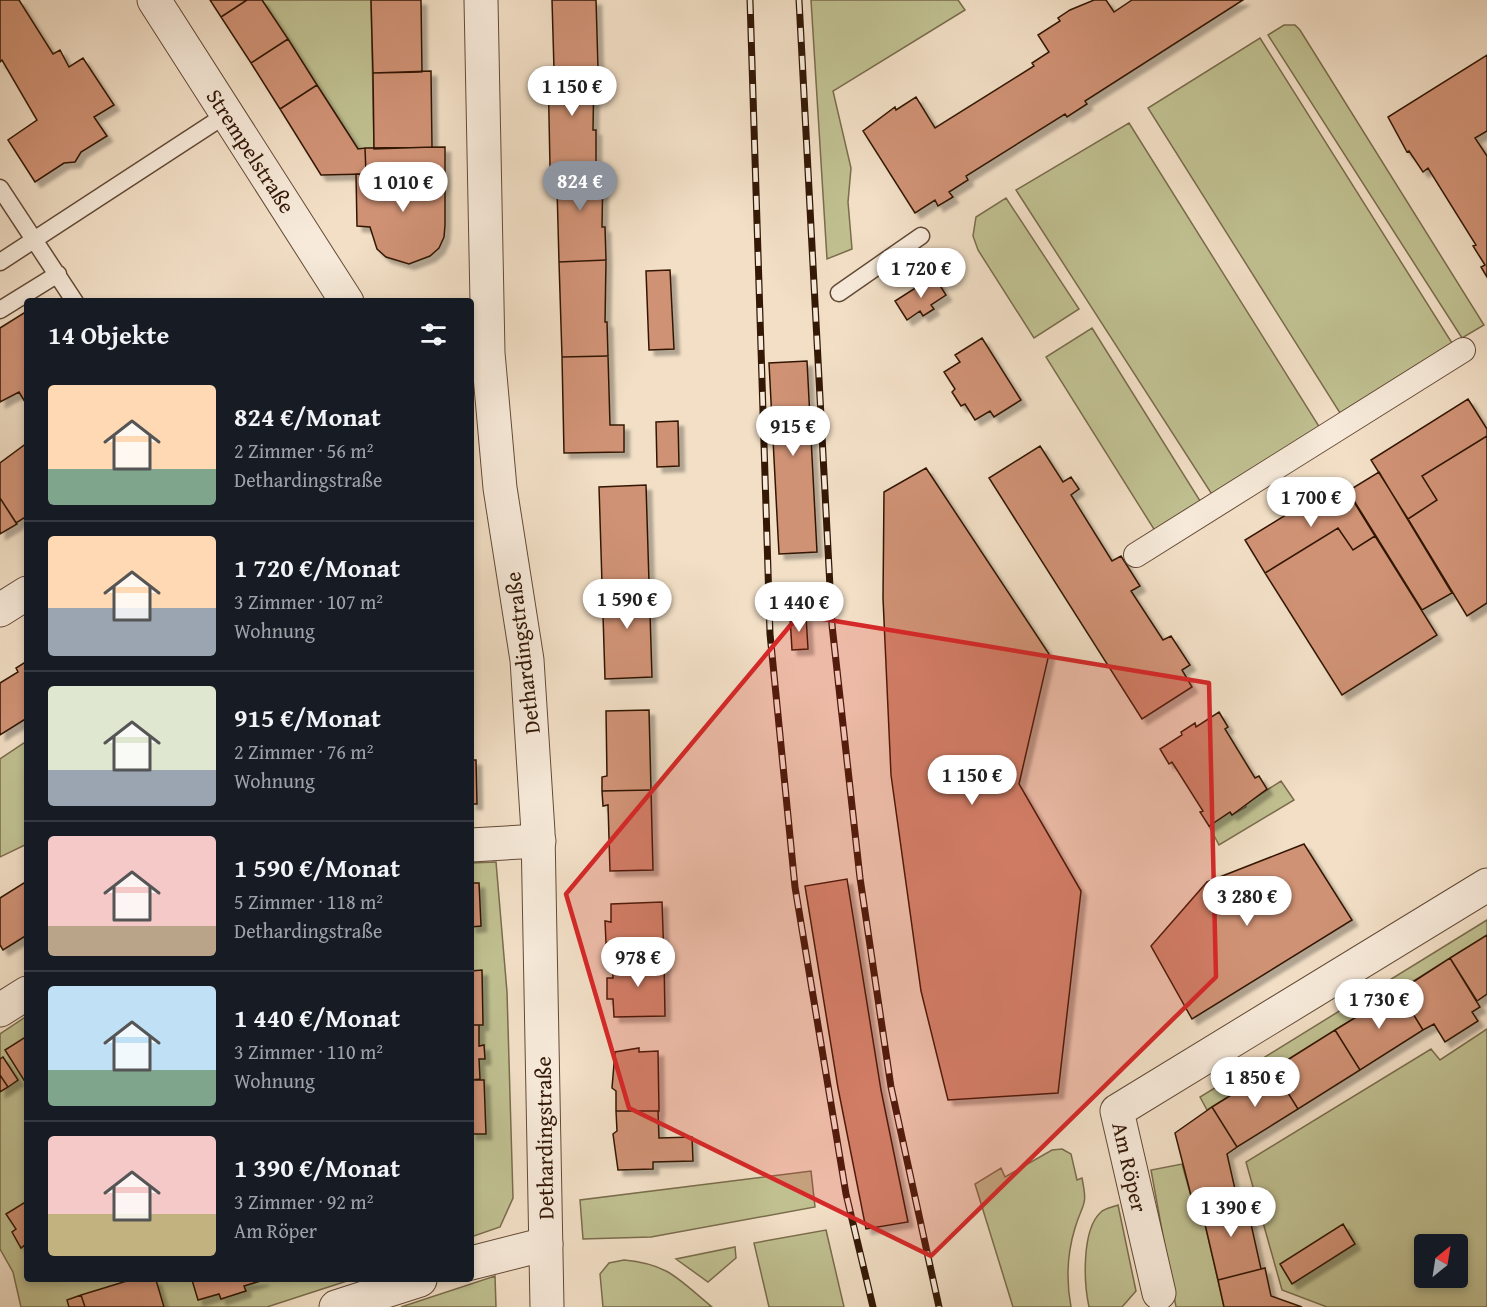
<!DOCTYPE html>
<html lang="de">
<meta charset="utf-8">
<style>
:root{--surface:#171b24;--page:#20242c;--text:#f1f3f6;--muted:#9ea1a6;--line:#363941;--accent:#8c9099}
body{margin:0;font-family:"Gentium Book Plus",serif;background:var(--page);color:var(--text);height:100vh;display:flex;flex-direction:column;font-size:22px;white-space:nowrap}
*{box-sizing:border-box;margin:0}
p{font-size:20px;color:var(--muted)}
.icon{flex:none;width:33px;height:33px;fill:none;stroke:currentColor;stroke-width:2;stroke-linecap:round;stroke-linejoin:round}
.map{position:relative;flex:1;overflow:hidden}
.drawer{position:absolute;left:24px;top:298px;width:450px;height:984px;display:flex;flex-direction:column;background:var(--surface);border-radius:6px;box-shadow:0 3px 9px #0003}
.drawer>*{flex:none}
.needle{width:39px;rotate:30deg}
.tools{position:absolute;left:1414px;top:1234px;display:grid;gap:12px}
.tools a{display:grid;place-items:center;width:54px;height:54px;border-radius:6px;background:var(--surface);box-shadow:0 3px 9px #0003;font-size:30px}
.price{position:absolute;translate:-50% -51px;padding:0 14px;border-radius:21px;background:#fff;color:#222;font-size:20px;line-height:39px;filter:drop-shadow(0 2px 3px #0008)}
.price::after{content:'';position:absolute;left:50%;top:36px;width:18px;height:14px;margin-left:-9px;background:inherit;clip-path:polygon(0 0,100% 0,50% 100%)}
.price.current{background:var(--accent);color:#fff}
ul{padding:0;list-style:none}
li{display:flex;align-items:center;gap:18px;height:150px;padding:0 24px}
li+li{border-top:2px solid var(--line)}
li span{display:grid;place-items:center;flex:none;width:168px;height:120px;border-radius:6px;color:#555}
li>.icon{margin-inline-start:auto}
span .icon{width:72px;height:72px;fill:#fffc;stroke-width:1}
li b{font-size:26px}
h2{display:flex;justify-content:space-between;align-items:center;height:72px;padding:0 24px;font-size:26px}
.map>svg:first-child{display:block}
</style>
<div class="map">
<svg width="1487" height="1307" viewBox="0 0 1487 1307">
<defs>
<filter id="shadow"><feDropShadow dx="5.5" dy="5.5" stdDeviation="1.5" flood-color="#0004"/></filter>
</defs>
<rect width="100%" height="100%" fill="#f2dfc6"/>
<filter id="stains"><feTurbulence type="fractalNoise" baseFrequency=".00333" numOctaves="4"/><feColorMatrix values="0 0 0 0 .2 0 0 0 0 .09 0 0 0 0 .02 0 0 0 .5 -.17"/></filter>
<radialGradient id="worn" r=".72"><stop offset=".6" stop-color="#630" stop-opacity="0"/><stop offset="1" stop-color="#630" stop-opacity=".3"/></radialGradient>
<!-- green -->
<path fill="#c0c091" stroke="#7a6c4c" stroke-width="1.5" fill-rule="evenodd" d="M262,0h109l3,149h-16z
M811,0h147l7,10 -132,81 18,77 -3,34 4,47 -25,10z
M1284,25h11l5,5 184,295 -22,13 -194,-303z
M1260,38l192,305 -112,70 -192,-305z
M1129,123l191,305 -107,68 -197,-306z
M1006,198l73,111 -45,29 -56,-88 -5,-14 3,-19z
M1092,328l110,176 -45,30 -111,-177z
M27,741v103l-27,13v-98z
M1281,781l13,19 -75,45 -10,-19 21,-14 2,3 14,-8 -1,-3z
M496,862l11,130 6,206 -13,29 -29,10v-374z
M1487,920v15l-280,175 -7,-13z
M27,1016v264h323l-83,27h-246l-8,-35 -13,-23v-215z
M1487,1029v278h-160l-45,-17 -36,-128 185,-113 9,11zM1425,1245h33v33h-33z
M1062,1149l9,5 6,26 5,-2c6,30 1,23 -7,50 -8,26 -9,52 -4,79h-58l-38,-123 26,-16 4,9 47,-27z
M1182,1164l12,43h7l23,100h-48l-25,-137z
M811,1171l4,36 -164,30 -68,2 -3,-39z
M1118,1205l18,86 -14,16h-33c-5,-23 -8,-77 12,-95 4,-4 12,-5 17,-7z
M826,1230l18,77h-75l-15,-64z
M735,1247l1,11 -28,24 -32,-23z
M624,1260c45,4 55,20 88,47h-109l-3,-33 9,-11z
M495,1276l1,31h-95z"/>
<!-- building -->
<path fill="#d09275" stroke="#331806" stroke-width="1.5" filter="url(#shadow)" d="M0,0h19l34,54 7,-4 9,17 14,-9 31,47 -20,12 13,19 -26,16 -6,10 -11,1 -29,19 -27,-42 29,-20 -35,-60 -2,2z
M210,0h37l-26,17z
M247,0h15l26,39 -37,24 -30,-46z
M371,0h50l1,72 -49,1z
M552,0h44l2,68 -44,1z
M1094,0h12l8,12 18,-12h111l-158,101 2,3 -20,13 -2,-3 -99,62 2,4 -19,12 4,5 -15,9 -3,-6 -20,13 -52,-82 32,-24 1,3 20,-13 19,31 99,-62 -2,-3 17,-11 -11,-17 22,-14 -2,-3 12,-8z
M288,39l29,46 -37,24 -29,-46z
M1487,55v76l-12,7 12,18v121l-6,-10 4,-2 -12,-19 3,-1 -48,-77 -5,4 -14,-21 -2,1 -19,-35z
M598,68l-4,2 -1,60h3v34l7,1 -53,1 -2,-97z
M431,71l1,76 -58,2 -1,-76z
M317,85l41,64 7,-1 1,26 -45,1 -41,-66z
M445,147v26l-79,1 -1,-26z
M603,165l-1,62h3l1,33 -47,2 -2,-74h-6l-1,-22z
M445,173v52l-1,12 -5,11 -9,8 -21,8 -23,-7 -9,-8 -7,-22 -13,-1 -1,-52z
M606,260l-1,62h2l1,34 -46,1 -3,-95z
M670,270l4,79 -25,1 -3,-79z
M934,276l12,19 -15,10 3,4 -11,7 -3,-5 -13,9 -12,-19z
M27,311v94l-8,-13 -19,10v-74z
M982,338l39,62 -27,17 -4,-6 -15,9 -10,-16 -4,2 -9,-14 3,-3 -11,-17 16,-10 -5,-7z
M608,356l2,69h14v27l-60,1 -2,-96z
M807,361l10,191 -38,2 -10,-191z
M1468,399l19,30v7l-65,40 15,24 -29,19 -37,-59z
M678,421l1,45 -22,1 -1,-45z
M1487,436v167l-20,13 -59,-97 29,-19 -15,-24z
M27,443v73l-11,7 -16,-25v-35z
M1040,446l23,36 8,-5 8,12 -8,6 41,66 9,-5 19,30 -9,5 32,49 8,-4 19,29 -8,5 10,17 -50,32 -153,-241z
M926,468l123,186 -30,130 62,107 -23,202 -110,7 -27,-109 -30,-216 -8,-177 1,-106z
M1379,472l73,121 -30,17 -74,-119z
M1341,481l34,55 -22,14 -15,-22 -73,45 -20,-33z
M646,485l3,97 -47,1 -3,-96z
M0,498l17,26 -17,10z
M1338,528l15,22 22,-14 62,99 -95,60 -77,-122z
M649,582l3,95 -47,2 -3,-96z
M806,616l2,33 -16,1 -2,-33z
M27,661v57l-27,17v-52l18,-11 -2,-4z
M649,710l2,80 -49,1v-14l5,-1 -1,-65z
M1219,712l9,15 -3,2 30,49 4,-2 8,13 -35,26 -2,-3 -21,14 -9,-14 3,-1 -31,-49 -3,2 -9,-15 22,-14 -1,-3 14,-9 1,4z
M471,760h5l1,44h-6z
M651,790l2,80 -43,1 -2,-66 -5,1 -1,-15z
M1304,844l48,76 -160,99 -41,-73 56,-64z
M847,879l34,211 27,132 -42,7 -28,-141 -33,-202z
M27,881v54l-24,15 -3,-5v-47z
M471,883h8l2,43 -10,1z
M662,902l2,57 -52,1v-18l-6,1 -1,-22 6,1v-18z
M1487,935v59l-10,7 -27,-43z
M1450,958l30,49 -8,5 6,9 -33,21 -11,-18 -11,6 -24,-39z
M664,959l1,57 -51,1 -1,-18h-6v-21h6l-1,-18z
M482,970l1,55h-12v-54z
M1399,991l24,39 -63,40 -25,-40z
M471,1025h8v21l5,-1 1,14h-6l1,20 -9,1z
M1335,1030l25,40 -62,39 -25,-40z
M27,1036v49l-22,-35z
M639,1048v4l19,-1 1,60h-43v-20l-4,-3 3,-36z
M3,1057l15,23 -10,7 -8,-12v-16z
M1273,1069l25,40 -61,38 -25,-40z
M0,1075l8,12 -8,5z
M471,1080h13l2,54h-15z
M1212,1107l25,40 -10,7 10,44 -43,9 -19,-74z
M616,1111h42l1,27 33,-1 1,24 -40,1v7l-35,1 -5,-36 4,-3z
M1245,1197l16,72 -43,11 -17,-73z
M27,1201v45l-1,-2 -5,4 -9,-16 4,-3 -10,-15z
M1343,1224l12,20 -63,40 -12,-20z
M1265,1268l6,28 31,11h-78l-6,-27z
M130,1280h26l8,27h-79l-4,-12z
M192,1280h72l-20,6 2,5 -25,8 -2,-5 -21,6z
M81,1295l4,12h-16l-2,-7z"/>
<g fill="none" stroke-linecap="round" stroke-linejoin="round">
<!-- service casing -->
<g stroke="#634a36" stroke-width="19">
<path id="service" d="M0,188l75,114
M0,262l227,-148
M839,293l82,-57
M0,310l58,-36"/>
</g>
<!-- pedestrian casing -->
<g stroke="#634a36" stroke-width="26">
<path id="pedestrian" d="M1136,555l327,-205"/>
</g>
<!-- minor casing -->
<g stroke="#634a36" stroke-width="35">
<path id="minor" d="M154,0l193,302
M0,610l27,-17
M471,845l68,-4
M0,1010l27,-17
M471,1263l75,-19
M1159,1293l-42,-182 370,-226
M336,1307l84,-27"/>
</g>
<!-- tertiary casing -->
<g stroke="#634a36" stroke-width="35">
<path id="tertiary" d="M481,0l7,353 12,135 27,172 11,172 9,475"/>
</g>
<!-- service -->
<use href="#service" stroke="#f7eada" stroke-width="16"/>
<!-- pedestrian -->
<use href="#pedestrian" stroke="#f7eada" stroke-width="24"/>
<!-- minor -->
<use href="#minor" stroke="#f7eada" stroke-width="33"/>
<!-- tertiary -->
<use href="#tertiary" stroke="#f7eada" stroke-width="33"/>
<!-- rail casing -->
<g stroke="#331806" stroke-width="7">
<path id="rail" d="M750,0l20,634 25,253 51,307 27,113
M799,0l33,625 28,253 31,209 48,220"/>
</g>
<!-- rail -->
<use href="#rail" stroke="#f7eada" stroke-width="4.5" stroke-dasharray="14" stroke-linecap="butt"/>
</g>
<!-- marked area -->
<path fill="#d62828" fill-opacity="0.2" stroke="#d62828" stroke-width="4.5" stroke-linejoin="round" d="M799,615l410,68 7,294 -285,279 -302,-148 -63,-214z"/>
<g text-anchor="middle" stroke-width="5" stroke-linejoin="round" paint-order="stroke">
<!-- street labels -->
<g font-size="22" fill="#331806" stroke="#f7eada">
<text transform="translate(251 151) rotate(57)" y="8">Strempelstraße</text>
<text transform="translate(522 653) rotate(-97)" y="8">Dethardingstraße</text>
<text transform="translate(544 1138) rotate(-91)" y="8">Dethardingstraße</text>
<text transform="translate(1130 1167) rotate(77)" y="8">Am Röper</text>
</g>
</g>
<rect width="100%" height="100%" filter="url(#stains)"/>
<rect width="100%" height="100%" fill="url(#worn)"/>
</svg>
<div class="tools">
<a><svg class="needle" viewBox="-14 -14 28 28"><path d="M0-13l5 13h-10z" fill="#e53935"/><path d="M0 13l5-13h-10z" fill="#9ea1a6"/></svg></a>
</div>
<b class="price" style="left:572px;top:117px">1 150 €</b>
<b class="price current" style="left:580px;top:212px">824 €</b>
<b class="price" style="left:403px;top:213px">1 010 €</b>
<b class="price" style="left:921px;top:299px">1 720 €</b>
<b class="price" style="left:793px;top:457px">915 €</b>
<b class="price" style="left:1311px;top:528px">1 700 €</b>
<b class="price" style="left:627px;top:630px">1 590 €</b>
<b class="price" style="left:799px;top:633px">1 440 €</b>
<b class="price" style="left:972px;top:806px">1 150 €</b>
<b class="price" style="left:1247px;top:927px">3 280 €</b>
<b class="price" style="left:638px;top:988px">978 €</b>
<b class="price" style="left:1379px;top:1030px">1 730 €</b>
<b class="price" style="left:1255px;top:1108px">1 850 €</b>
<b class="price" style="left:1231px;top:1238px">1 390 €</b>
<section class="drawer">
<h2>14 Objekte<svg class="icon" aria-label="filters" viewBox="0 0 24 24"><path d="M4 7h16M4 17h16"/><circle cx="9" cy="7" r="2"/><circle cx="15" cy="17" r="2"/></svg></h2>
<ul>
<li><span style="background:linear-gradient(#ffd9b3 70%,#7fa58c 0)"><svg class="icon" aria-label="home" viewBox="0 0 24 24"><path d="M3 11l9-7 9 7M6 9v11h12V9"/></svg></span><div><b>824 €/Monat</b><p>2 Zimmer · 56 m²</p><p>Dethardingstraße</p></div></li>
<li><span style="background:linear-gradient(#ffd9b3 60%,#9aa5b1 0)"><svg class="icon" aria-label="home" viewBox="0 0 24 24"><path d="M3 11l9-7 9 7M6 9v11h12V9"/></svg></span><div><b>1 720 €/Monat</b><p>3 Zimmer · 107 m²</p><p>Wohnung</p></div></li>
<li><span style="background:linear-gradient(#dfe7d0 70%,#9aa5b1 0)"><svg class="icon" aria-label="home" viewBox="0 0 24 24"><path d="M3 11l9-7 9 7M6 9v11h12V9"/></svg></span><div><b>915 €/Monat</b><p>2 Zimmer · 76 m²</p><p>Wohnung</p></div></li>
<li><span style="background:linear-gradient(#f6c9c9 75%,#b9a48a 0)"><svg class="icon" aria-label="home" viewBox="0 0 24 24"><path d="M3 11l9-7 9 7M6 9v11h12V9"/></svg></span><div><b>1 590 €/Monat</b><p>5 Zimmer · 118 m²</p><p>Dethardingstraße</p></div></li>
<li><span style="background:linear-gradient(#bfe0f5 70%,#7fa58c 0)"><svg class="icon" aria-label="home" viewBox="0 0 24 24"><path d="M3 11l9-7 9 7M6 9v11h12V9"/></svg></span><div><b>1 440 €/Monat</b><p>3 Zimmer · 110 m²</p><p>Wohnung</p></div></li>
<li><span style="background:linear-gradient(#f6c9c9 65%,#c2b280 0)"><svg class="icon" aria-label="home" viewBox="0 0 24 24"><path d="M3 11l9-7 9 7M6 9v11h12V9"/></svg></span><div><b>1 390 €/Monat</b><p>3 Zimmer · 92 m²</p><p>Am Röper</p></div></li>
</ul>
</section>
</div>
